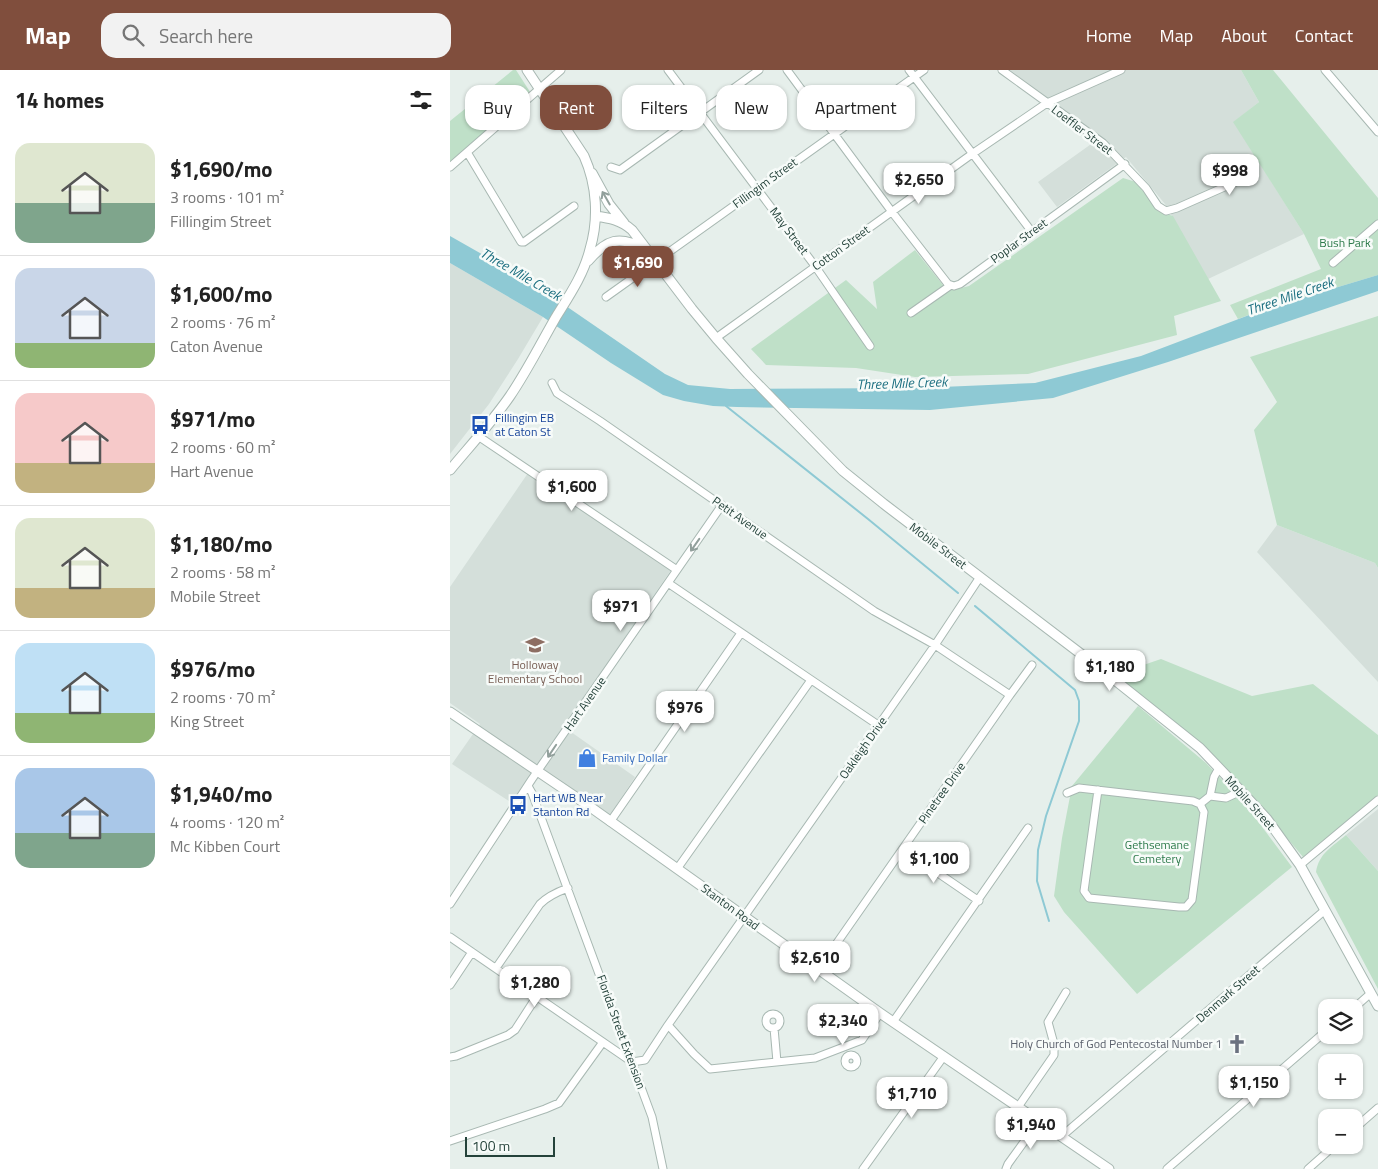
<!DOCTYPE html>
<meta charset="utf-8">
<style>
:root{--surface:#fff;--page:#f2f2f2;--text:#222;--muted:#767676;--line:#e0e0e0;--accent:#804e3d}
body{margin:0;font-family:"Titillium Web",sans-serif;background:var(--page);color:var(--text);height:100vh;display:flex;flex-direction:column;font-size:19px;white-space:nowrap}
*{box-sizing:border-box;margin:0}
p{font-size:16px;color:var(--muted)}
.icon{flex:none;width:28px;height:28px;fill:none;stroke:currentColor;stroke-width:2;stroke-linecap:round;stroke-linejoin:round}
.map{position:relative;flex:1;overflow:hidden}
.side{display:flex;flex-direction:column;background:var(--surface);width:450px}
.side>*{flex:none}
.top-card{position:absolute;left:15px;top:15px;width:475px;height:45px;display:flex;gap:10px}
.buttons{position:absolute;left:868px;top:929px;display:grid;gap:10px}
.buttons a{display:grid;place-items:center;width:45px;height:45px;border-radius:10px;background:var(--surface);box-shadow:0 1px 4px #0004;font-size:25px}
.scale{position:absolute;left:15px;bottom:12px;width:90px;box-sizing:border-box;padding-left:5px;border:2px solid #24423a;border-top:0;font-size:14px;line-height:18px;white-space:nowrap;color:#24423a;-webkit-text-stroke:4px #f7fbf9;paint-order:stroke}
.price{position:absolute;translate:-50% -42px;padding:0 11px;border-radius:10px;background:#fff;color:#222;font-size:16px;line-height:32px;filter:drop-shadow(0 1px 2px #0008)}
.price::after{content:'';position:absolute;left:50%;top:30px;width:15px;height:11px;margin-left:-8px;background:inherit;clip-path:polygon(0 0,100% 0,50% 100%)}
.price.selected{background:var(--accent);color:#fff}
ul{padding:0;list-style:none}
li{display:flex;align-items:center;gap:15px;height:125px;padding:0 15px}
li+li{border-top:1px solid var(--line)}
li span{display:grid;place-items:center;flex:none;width:140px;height:100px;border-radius:15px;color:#555}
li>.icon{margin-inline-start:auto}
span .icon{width:60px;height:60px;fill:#fffc;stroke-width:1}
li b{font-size:21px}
h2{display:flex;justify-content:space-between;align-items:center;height:60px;padding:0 15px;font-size:21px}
.pill{padding:0 18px;border-radius:15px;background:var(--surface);box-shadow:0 1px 4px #0004;font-size:18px;line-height:45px}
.pill.selected{background:var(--accent);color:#fff}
header{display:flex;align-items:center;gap:30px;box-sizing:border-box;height:70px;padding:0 25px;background:var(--accent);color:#fff}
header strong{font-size:24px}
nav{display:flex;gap:28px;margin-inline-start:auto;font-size:18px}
.search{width:350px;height:45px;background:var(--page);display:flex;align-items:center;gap:12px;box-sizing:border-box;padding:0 18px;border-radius:15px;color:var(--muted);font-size:19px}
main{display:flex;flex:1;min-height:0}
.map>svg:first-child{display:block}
</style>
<header>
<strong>Map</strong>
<div class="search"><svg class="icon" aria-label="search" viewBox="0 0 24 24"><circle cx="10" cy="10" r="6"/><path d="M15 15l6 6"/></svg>Search here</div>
<nav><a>Home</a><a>Map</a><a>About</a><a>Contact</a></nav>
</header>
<main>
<section class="side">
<h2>14 homes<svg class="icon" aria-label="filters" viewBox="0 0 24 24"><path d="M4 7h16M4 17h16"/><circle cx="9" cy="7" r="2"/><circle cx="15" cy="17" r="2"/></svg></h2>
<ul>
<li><span style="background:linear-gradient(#dfe7d0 60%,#7fa58c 0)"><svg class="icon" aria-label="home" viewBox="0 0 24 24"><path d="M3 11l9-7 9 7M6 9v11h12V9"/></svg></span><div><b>$1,690/mo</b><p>3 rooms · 101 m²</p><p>Fillingim Street</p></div></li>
<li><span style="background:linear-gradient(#c9d6e8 75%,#8fb573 0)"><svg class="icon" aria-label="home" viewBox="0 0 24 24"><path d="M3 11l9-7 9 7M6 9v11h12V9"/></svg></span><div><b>$1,600/mo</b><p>2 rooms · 76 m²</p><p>Caton Avenue</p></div></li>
<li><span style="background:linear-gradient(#f6c9c9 70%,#c2b280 0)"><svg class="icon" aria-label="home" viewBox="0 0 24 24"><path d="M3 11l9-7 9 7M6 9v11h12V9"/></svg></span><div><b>$971/mo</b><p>2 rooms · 60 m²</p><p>Hart Avenue</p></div></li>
<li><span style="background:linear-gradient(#dfe7d0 70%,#c2b280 0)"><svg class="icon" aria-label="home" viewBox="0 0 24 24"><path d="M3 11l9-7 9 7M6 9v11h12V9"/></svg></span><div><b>$1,180/mo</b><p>2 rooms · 58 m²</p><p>Mobile Street</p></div></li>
<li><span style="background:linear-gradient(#bfe0f5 70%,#8fb573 0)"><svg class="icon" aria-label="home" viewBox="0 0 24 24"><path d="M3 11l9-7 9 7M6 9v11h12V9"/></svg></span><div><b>$976/mo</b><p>2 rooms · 70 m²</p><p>King Street</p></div></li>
<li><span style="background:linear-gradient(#a9c7e8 65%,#7fa58c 0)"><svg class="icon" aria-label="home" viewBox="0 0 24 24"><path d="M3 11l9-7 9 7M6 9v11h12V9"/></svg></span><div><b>$1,940/mo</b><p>4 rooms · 120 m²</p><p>Mc Kibben Court</p></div></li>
</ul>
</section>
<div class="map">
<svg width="928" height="1099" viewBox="0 0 928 1099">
<rect width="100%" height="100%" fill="#e6efeb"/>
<!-- built -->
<path fill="#d4dfda" d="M560,0h231l18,32 -25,20 70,112 -96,45 -43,-75 -39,-47 -69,50 -19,-25 63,-45z
M0,193l93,54 -25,42 -29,45 -39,50z
M78,403l143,97 -107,157 71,50 -27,41 -66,-45 -24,34 -66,-43 28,-40 -30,-21v-116z
M827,455l98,38 3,5v114l-121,-130z
M928,739v62l-32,-36z"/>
<!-- green -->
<path fill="#bfe0c8" d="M63,0h3l16,25 -82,72v-46z
M791,0h32l105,128v77l-113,34 -27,10 -8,-14 91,-36 -17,-35 -71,-112 26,-20z
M673,108l13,4 22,29 15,5 48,85 -47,15 3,19 -149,39 -113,3 -59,-9 -90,-3 -15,-16 95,-69 31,29 -4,-27 42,-32 28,35 10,5 16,-4z
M928,246v252l-3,-5 -98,-38 -23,-95 23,-28 -27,-45z
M711,589l91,37 61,-12 65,51v60l-75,62 -57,-68 -43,-44 -89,-70z
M688,636l68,57 39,41 47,63 -155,127 -73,-82 -10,-16 8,-58 10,-52z
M896,765l32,36v118l-62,-117c3,-19 16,-25 30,-37z"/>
<!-- water -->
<path fill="#8ec9d4" d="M0,166l81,46 134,92 23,11 42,4 188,-1 117,-5 106,-27 124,-47 113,-34v16l-210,71 -115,36 -123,12 -193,-3 -24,-1 -29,-5 -21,-6 -52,-32 -68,-46 -93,-54z"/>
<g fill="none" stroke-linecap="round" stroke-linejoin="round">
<!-- stream -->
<path stroke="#8ec9d4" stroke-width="2" d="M276,336l142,113 90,74
M525,536l100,84 4,11v20l-33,95 -8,34 -1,31 12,40"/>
<!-- minor casing -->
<g stroke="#a8b8b2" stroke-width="9">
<path id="minor" d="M218,0l147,196 55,80
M337,0l105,142 56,72 3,1
M459,0l123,162
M552,0l101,73 43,45 12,18 8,5 11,-3 70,-31
M875,0l53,62
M17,82l54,90h3l50,-36
M0,97l111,-97
M161,97l9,3 139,-100
M883,193l45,-39
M156,227l318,-227
M461,243l40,-28 3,1 6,-2 165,-120
M266,268l256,-184 75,-51 74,-33
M102,313l5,10 43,28 274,190 61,34 75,50
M28,366l199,134
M218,513l210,142
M78,716l4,7 120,324 11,52
M648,720l-14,101 5,7 90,9h7l6,-7 12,-88 -4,-8
M617,723l12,-5 114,13 7,3 10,-8 16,2 15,-7
M760,726l4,-19 5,-9
M160,752l131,-189
M453,779l76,52
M850,795l78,-65
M227,799l134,-189
M0,834l82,-125 190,-274
M0,867l182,125 13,-2 23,-35 267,-380 45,-68
M46,898l44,-64c8,-8 17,-12 28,-16
M368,900l192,-275 22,-30
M0,915l22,-33
M904,938l17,-15
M316 951a7 7 0 1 1 14 0a7 7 0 1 1-14 0Z
M443,952l135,-194
M218,955l26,29 16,15 105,-11 47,-18 18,-27
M324,958l3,34
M395 991a6 6 0 1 1 12 0a6 6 0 1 1-12 0Z
M0,987l6,-1 52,-21 7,-5 22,-34
M568,1037l36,-52v-11l-6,-22 18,-30
M904,1059l24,-21
M612,1066l263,-226
M0,1071l95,-32 14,-6 44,-61
M413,1099l81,-113
M556,1099l2,-5 31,-43
M717,1099l159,-138
M858,1099l27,-24"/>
</g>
<!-- tertiary casing -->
<g stroke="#a8b8b2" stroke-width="11">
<path id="tertiary" d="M142,103l17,31 15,19
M146,146c13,2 25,4 36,14l60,79 24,29 32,36 95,97 41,33 222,169 94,75 41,43 26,28 33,46 78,141
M138,191c19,-22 31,-26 58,-12
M0,400c20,-24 42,-48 60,-74 17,-25 31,-53 46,-79 13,-21 28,-43 34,-68 9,-30 7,-64 -6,-93l-57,-86
M0,642l139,94 291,207 229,156"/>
</g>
<!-- minor -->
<use href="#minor" stroke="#fff" stroke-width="7"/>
<!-- tertiary -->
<use href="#tertiary" stroke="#fff" stroke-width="9"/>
</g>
<!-- one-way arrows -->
<defs><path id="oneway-shaft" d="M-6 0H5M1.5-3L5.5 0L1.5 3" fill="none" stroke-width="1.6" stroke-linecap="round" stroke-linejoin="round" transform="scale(1.25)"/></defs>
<g stroke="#92a09c">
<use href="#oneway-shaft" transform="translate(156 128) rotate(-120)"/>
<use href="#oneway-shaft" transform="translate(245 475) rotate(125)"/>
<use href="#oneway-shaft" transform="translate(102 681) rotate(124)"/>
</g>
<!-- icons -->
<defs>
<g id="bus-bare" transform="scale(1.5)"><path d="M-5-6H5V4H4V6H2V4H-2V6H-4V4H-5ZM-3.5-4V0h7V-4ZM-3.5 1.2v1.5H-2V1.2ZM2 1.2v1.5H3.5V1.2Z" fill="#1a4fb4" stroke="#f7fbf9" stroke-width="2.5" paint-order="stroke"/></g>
<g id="school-bare" transform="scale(1.5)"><path d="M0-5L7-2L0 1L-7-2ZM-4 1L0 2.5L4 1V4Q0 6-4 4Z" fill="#8d6e63" stroke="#f7fbf9" stroke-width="2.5" paint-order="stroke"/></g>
<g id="shop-bare" transform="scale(1.5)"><path d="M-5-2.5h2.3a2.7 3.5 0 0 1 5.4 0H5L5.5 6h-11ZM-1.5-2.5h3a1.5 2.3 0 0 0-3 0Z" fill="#3f7fe0" stroke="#f7fbf9" stroke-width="2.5" paint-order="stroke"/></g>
<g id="church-bare" transform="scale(1.5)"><path d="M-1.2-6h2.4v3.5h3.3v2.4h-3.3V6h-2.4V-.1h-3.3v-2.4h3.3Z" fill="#6b7280" stroke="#f7fbf9" stroke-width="2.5" paint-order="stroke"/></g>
</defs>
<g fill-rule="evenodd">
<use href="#bus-bare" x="30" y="355"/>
<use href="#school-bare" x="85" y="575"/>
<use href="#shop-bare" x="137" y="688"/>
<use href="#bus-bare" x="68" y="735"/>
<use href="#church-bare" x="787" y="974"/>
</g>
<g text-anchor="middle" stroke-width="5" stroke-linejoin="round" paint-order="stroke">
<!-- street labels -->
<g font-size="12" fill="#24423a" stroke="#f7fbf9">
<text transform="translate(632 60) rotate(37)" y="4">Loeffler Street</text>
<text transform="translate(315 113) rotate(-36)" y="4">Fillingim Street</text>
<text transform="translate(339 161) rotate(53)" y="4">May Street</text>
<text transform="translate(569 171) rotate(-36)" y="4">Poplar Street</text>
<text transform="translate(391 178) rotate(-36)" y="4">Cotton Street</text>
<text transform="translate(290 448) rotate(35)" y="4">Petit Avenue</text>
<text transform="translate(488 476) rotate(37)" y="4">Mobile Street</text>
<text transform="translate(135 634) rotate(-55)" y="4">Hart Avenue</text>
<text transform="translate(413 678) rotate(-55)" y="4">Oakleigh Drive</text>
<text transform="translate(492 723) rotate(-55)" y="4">Pinetree Drive</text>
<text transform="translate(800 733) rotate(48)" y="4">Mobile Street</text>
<text transform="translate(280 837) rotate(36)" y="4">Stanton Road</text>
<text transform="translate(778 924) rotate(-41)" y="4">Denmark Street</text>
<text transform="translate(171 962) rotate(70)" y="4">Florida Street Extension</text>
</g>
<!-- park labels -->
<g font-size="12" fill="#2d7a4b" stroke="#f7fbf9">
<text x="895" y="177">Bush Park</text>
<text x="707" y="779">Gethsemane<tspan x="707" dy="14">Cemetery</tspan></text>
</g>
<!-- transit labels -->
<g font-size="12" fill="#164399" stroke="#f7fbf9" text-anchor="start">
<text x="45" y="352">Fillingim EB<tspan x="45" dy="14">at Caton St</tspan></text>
<text x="83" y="732">Hart WB Near<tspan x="83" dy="14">Stanton Rd</tspan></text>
</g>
<!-- education labels -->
<g font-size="12" fill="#785e54" stroke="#f7fbf9">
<text x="85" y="599">Holloway<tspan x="85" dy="14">Elementary School</tspan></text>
</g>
<!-- shop labels -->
<g font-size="12" fill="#366cbe" stroke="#f7fbf9" text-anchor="start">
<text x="152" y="692">Family Dollar</text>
</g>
<!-- worship labels -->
<g font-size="12" fill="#5b616d" stroke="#f7fbf9" text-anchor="end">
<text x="772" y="978">Holy Church of God Pentecostal Number 1</text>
</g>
<!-- water labels -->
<g font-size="14" font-style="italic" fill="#1c6f80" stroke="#f7fbf9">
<text transform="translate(71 204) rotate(30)" y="5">Three Mile Creek</text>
<text transform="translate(840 226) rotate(-19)" y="5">Three Mile Creek</text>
<text transform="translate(452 313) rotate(-2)" y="5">Three Mile Creek</text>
</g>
</g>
</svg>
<div class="buttons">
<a><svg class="icon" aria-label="layers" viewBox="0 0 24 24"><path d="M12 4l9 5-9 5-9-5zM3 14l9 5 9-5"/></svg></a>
<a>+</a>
<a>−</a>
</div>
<div class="scale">100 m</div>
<b class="price" style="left:780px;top:126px">$998</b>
<b class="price" style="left:469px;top:135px">$2,650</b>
<b class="price selected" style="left:188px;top:218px">$1,690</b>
<b class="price" style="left:122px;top:442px">$1,600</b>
<b class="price" style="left:171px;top:562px">$971</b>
<b class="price" style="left:660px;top:622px">$1,180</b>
<b class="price" style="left:235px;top:663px">$976</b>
<b class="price" style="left:484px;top:814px">$1,100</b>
<b class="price" style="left:365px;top:913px">$2,610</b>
<b class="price" style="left:85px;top:938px">$1,280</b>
<b class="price" style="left:393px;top:976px">$2,340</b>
<b class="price" style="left:804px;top:1038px">$1,150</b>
<b class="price" style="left:462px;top:1049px">$1,710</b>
<b class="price" style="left:581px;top:1080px">$1,940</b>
<div class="top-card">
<a class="pill">Buy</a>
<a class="pill selected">Rent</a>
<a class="pill">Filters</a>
<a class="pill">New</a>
<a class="pill">Apartment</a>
</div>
</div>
</main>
